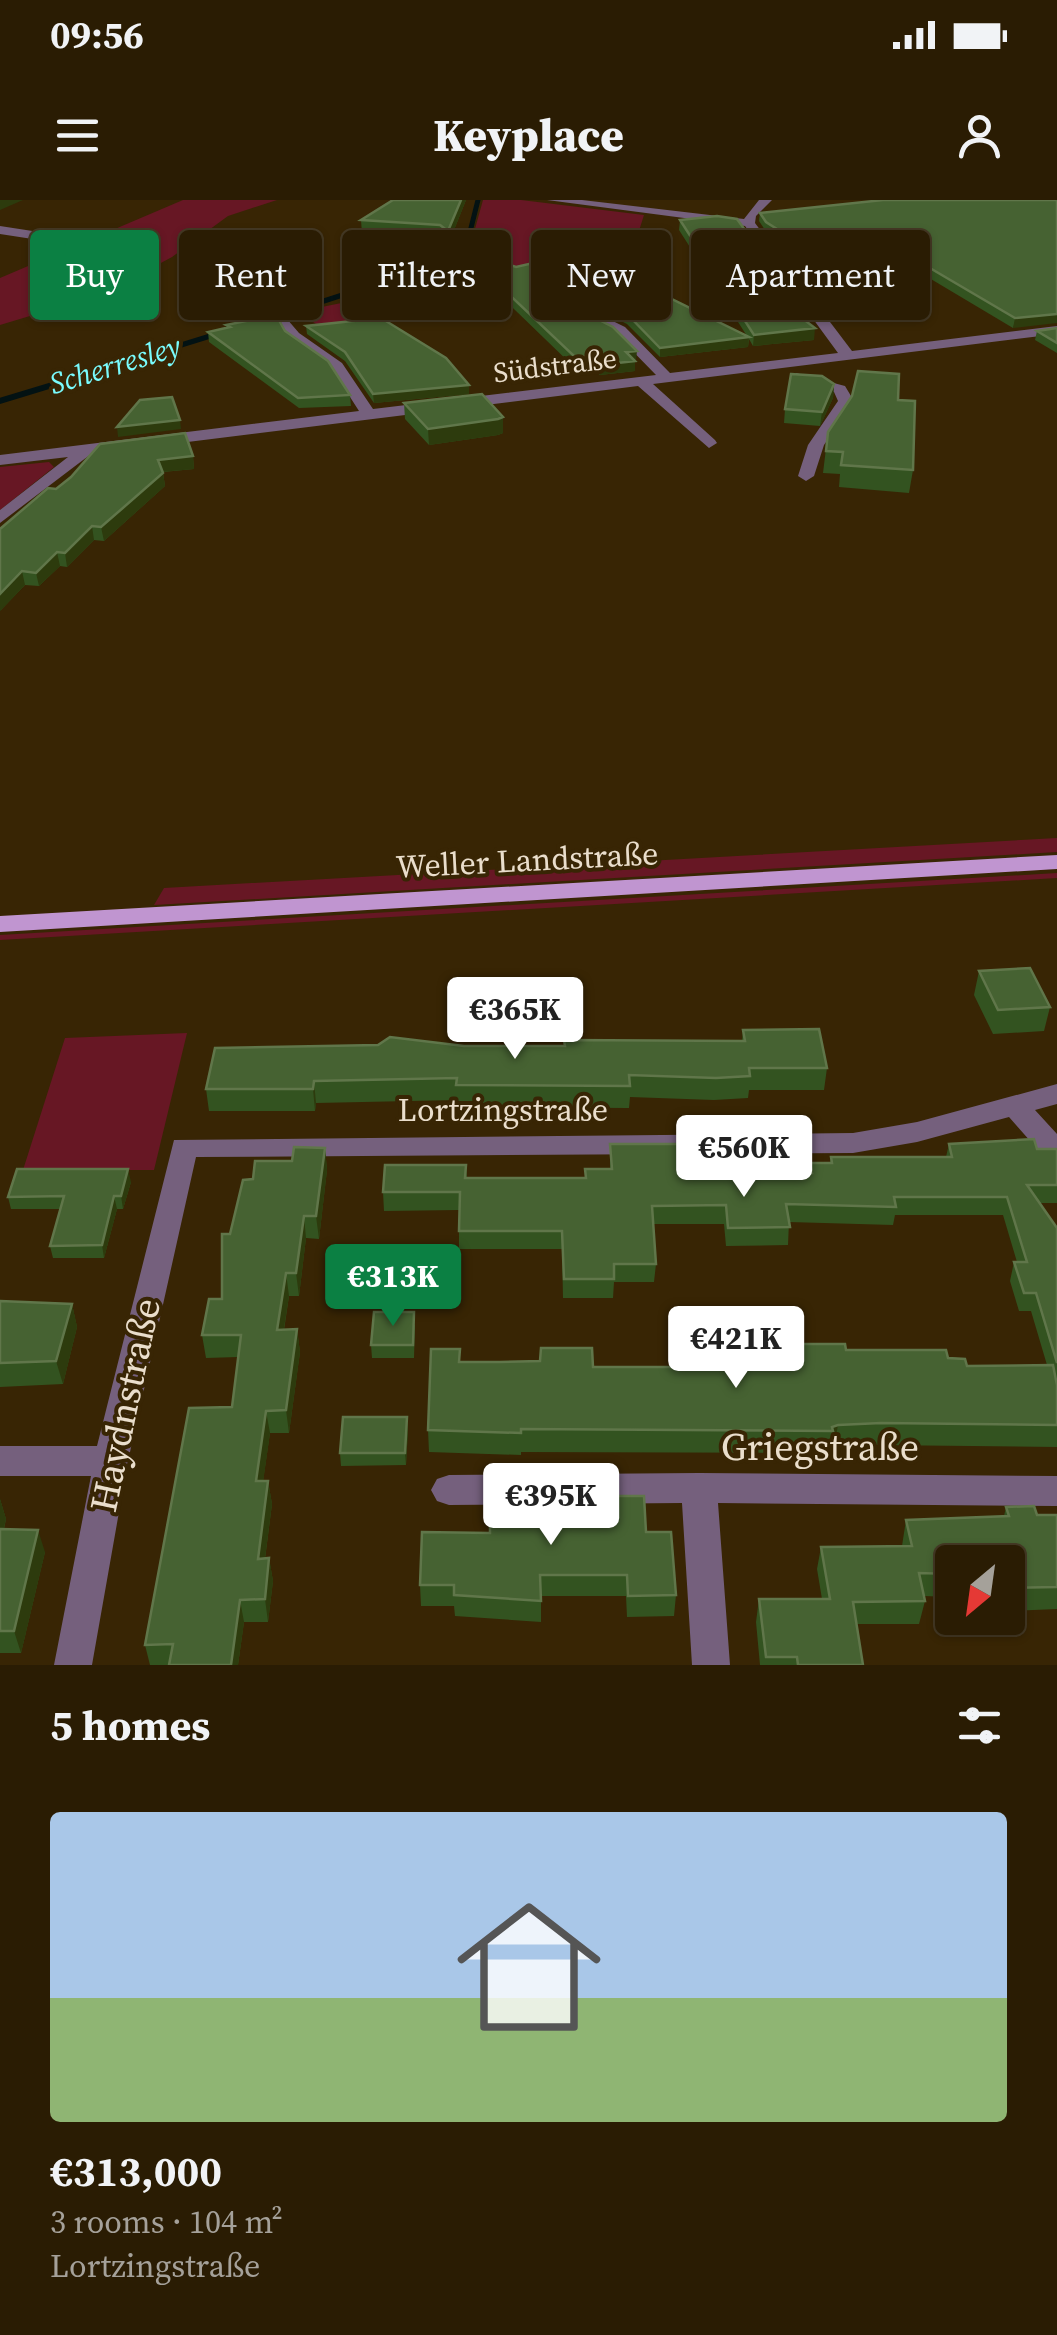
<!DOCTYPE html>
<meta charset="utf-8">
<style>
:root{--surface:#2a1c03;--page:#32250d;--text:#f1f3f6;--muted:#a5a19a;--line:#463a25;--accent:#0b8043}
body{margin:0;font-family:"Source Serif 4",serif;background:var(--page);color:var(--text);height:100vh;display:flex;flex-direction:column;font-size:38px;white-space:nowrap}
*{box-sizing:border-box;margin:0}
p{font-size:32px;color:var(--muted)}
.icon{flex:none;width:55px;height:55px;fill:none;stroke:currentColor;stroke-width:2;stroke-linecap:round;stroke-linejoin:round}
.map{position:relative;height:1465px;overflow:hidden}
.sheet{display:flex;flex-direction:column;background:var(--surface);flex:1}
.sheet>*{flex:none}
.banner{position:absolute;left:30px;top:30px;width:998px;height:90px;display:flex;gap:20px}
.needle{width:65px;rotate:209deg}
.fabs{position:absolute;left:935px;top:1345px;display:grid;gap:20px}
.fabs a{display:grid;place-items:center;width:90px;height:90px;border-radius:10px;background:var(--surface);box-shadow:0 2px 8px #0004,0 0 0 2px var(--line);font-size:50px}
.price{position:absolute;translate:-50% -85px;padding:0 22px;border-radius:10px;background:#fff;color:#222;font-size:32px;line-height:65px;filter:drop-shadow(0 2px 5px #0008)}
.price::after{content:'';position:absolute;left:50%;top:60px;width:30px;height:22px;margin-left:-15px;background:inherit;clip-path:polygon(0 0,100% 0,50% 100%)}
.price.active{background:var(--accent);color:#fff}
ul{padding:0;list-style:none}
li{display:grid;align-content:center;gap:20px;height:530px;padding:0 50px}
li span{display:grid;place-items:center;height:310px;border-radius:10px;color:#555}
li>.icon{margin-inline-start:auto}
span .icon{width:180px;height:180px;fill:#fffc;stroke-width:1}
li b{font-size:42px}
h2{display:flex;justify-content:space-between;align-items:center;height:120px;padding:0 50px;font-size:42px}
.pill{padding:0 35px;border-radius:10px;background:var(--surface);box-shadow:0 2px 8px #0004,0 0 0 2px var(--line);font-size:35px;line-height:90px}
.pill.active{background:var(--accent);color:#fff}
.status{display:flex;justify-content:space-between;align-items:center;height:70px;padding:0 50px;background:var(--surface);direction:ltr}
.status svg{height:28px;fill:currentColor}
header{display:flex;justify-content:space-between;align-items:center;height:130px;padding:0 50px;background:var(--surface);font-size:45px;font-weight:800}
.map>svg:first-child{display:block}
</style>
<div class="status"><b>09:56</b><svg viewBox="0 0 49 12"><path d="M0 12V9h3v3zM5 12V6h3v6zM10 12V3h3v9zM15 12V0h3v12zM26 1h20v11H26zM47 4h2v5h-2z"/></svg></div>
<header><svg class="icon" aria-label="menu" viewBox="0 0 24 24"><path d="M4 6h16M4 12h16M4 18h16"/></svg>Keyplace<svg class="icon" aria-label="person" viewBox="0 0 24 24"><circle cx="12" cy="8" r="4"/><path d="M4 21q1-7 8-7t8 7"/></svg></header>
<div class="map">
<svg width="1057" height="1465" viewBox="0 0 1057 1465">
<rect width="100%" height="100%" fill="#382504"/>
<!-- green -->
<path fill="#671724" d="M183,0h94l-49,16 -56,41 -39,21 -60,25 -73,22v-47z
M483,0h38l123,15 -6,19 -183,51 -17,-5 -49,13 -11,-6 81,-28 11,-12z
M371,97l25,15 -75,15 -24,-15z
M49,262l5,5 -54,43v-43z
M1057,638v14l-903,53 10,-17z
M1057,673v5l-1057,62v-5z
M187,833l-33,137h-131l42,-132z"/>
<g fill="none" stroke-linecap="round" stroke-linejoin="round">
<!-- stream-far1 -->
<path stroke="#031213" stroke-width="5" d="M265,120l189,-61 13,-15 11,-44
M97,171l123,-38"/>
<!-- stream -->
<path stroke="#031213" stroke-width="6" d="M0,201l105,-32"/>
<!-- minor -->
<path fill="#75607d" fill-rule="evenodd" d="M547,0h35l162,19 15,-19h13l-16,16 -1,7 97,128 205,-25v8l-404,50 62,56 2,3 -8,5 -71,-62 -547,68 -91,69v-13l68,-53 -68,8v-10l359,-44 -27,-42 -44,-31 -8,-15 7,-4 12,14 43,30 31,46 283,-34 -41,-42 -79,-40 -2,-3 7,-4 84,41 45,46 168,-20 -93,-127z
M0,26l52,8 6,4 -6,4 -52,-8z
M796,173l49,13 9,15 -30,44 -10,31 -8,5 -8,-5 10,-31 30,-44 -4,-9 -38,-13z
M1057,884v20l-22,6 22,24v29l-10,-3 -38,-43 -92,25 -64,11 -657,4 -68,304 -36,204h-38l37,-189h-91v-30h97l77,-306 679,-7 64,-11z
M699,1273l358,3v30l-339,-3 12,162h-38l-10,-162 -233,2 -12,-4 -6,-11 6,-11 12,-4z"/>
<!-- major -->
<path fill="#c095d0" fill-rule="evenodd" d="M1057,655v14l-1057,63v-16z"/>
</g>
<!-- wall -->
<path fill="#335320" d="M466,0l-18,45 -7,-7 -79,-4 -1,-14z
M1057,0l-44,128 -109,-65 -76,8 -63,-41 -6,-9 1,-8z
M680,20l121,88 -1,9 14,23 -61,6 -4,-7 -1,8 -88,10 -33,-33 -84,-41 -9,3 102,74h-1v11l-35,4 -10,-10 -16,2 -114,-110v-9l56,19 39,-9 192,78 -68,-106z
M226,125l59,6 65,64 1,11 -52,2 -90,-66 -1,-10 18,-4z
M306,126l163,59v9l-95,9 -29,-42 -38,-27z
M1057,128v25l-22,-13 2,-9z
M834,184l-1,14 -13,28 -36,-3 1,-14z
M898,200l15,70 -4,23 -70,-6 1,-13 -17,-1 5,-41z
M404,203l99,14v16l-5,2 -69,10 -24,-26z
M193,256l1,13 -31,3 2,14 -61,55 -10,-1 -27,27 -7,-1 -21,20 -14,-1 -25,26 56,-122z
M979,771l71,36 -6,24 -51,3 -19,-39z
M743,830l84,38 -3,22h-75l-1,8 -34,2 -84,-3 -1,11 -172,-1v-7l-141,3 -1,8h-106l-3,-22 258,-43h100l178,-5z
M610,944l83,20 24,9h92l1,-10h20l1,-6h115l3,-13 108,6v53h-18l18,25v219l-180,-2 -43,3 -4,1 -1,4 -308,-1v3l-92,-3 -1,-22 32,-81v13l133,5h90l2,-23 161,6 102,8 19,8 80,-1 -16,-54h-12l-9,-30 4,-19h3l-14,-47h-108l-2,10 -104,-3 -1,23 -62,1 -2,-22h-71l3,40 -2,18h-40l-1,16h-50l-1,-49h-103v-39l-75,1 -1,-19 83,-27 1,13h118l25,-9z
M325,948l2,22 -8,69 -13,-1 -7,58h-10l-5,34 13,-1 3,23 -11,81h-19l-7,48h5l4,23 -7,55 4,-1 4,23 -5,41h-24l-6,43h-88l-5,-20 87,-238 6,-50 -32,1 -4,-23 20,-36 8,-65 23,-55z
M131,982l-8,27h-6l-13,49h-51l-3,-12 11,-37h-50l-3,-12z
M0,1101l72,3 5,23 -14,57 -63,3z
M415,1125l-1,33h-42l-1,-13z
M408,1230l-2,35 -65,1 -1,-13z
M0,1299l6,20 -2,10 41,23 -24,101h-21z
M1006,1307l31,8h20v94l-49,2v-49h-56v35l-28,-1 1,5 -6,23h-62l6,41h-103l-4,-43 3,-23h63l-5,-30 4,-22 81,-1 4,-26 98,-4z
M646,1332l30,63 -2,21 -47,1 -1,-21h-85v26l-86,-6 -1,-10h-33l-1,-21z"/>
<!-- shaded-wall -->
<path fill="#2d3b0d" d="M0,0h23l-23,10z
M461,0h5l-18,45v-14z
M906,54l-2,9 -76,8 1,-9z
M543,74v9l-11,4v-9z
M1057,114v9l-44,5 2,-10z
M815,128l-1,12 -61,6 1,-11z
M749,137l-1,10 -88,10v-9z
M637,151l-1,9 -11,2 1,-10z
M590,156v9l-16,2 1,-10z
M635,161v10l-35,4v-10z
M834,184l-1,14 -13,28 2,-14z
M469,185v9l-95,9 -1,-9z
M503,217v16l-5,2 -69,10 -1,-16z
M180,220l1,9 -63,8 -1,-10z
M193,256l1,13 -34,3 -2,-12z
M163,273l2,13 -61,55 -3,-14z
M92,326l2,14 -27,27 -2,-14z
M57,352l3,14 -21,20 -3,-13z
M22,371l3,14 -25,26v-17z
M314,881l2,22 -1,8 -2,-22z
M325,948l2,22 -8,69 -3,-23z
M128,969l3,13 -8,27 -2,-13z
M114,996l3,13 -13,49 -2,-13z
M304,1016l2,22 -7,58 -3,-23z
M286,1073l3,23 -9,57 -3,-23z
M72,1104l5,23 -14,57 -7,-23z
M297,1129l3,23 -11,81 -3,-23z
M266,1211l4,22 -10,71 -4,-23z
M407,1217l1,13 -2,35 -1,-12z
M838,1225l-4,23 -4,1 3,-18 -1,-4z
M268,1281l4,23 -10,77 -4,-22z
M0,1299l6,20 -6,25z
M38,1330l7,22 -24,101 -7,-22z
M269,1358l4,23 -5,41 -3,-23z
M240,1400l4,22 -6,43h-7z"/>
<!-- building -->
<path fill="#466232" stroke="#60764a" stroke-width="2.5" d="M393,0h68l-13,31 -8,-6 -79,-5z
M883,0h174v114l-42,4 -109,-64 -77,8 -63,-40 -6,-9z
M717,16l20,3 64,89h-4l4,3 -7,1 21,16 -61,7 -74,-115z
M460,48l56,19 39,-9 52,14 36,13 106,52 -89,11 -33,-34 -84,-40 -11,4 2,9 79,40 24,24 -11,1 9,9 -35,4 -10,-9 -15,1z
M276,115l9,16 43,30 22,34 -52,3 -90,-66 22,-5 -4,-2z
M381,118l65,40 23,27 -96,9 -28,-42 -39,-26z
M1057,128v15l-20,-12z
M858,171l41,3 -1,26 17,1 -2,69 -72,-5 2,-13 -17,-1 2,-19 24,-36z
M791,174l31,2 12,8 -12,28 -37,-3z
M482,194l21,23 -5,2 -70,10 -24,-26z
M172,197l8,23 -63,7 23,-27z
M185,233l8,23 -35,4 5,13 -62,54 -9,-1 -27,27 -8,-1 -21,21 -14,-2 -22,23v-65l48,-41 8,1 15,-12 29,-33z
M1030,768l20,39 -52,3 -19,-39z
M819,829l8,39h-78l1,8 -34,2 -87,-3 1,11 -174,-1 1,-7 -143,3 -1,8h-107l9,-41 163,-3 12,-8 74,9h101l-1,-6 181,1 -2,-11z
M1034,939l3,10h19l1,1v35h-30l30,43v135l-21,-70h-12l-10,-31h13l-20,-65h-113l2,10 -110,-3 4,23 -62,1 -2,-23 -74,1 4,58h-42v15h-50l-2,-48h-103l1,-39h-77l2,-27h81l-1,13h121l-1,-9h27l-2,-25h81l2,20h23l1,9h95l-2,-10h22l-1,-6h121l-3,-13z
M294,947l31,1 -9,68h-12l-8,57h-10l-9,57 20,-1 -11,81 -20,1 -10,70h12l-10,78 11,-1 -4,41 -25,1 -9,65h-62l4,-21 -28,1 44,-237 43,-1 9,-72h-39l7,-36h13v-65h8l13,-54 10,-1 2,-18h37z
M17,969h111l-7,27h-7l-12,49 -52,1 14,-50 -56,1z
M0,1101l72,3 -16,57 -56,2z
M374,1112h40l-1,33h-42z
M685,1144h160l1,6h100l2,8 17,1 2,7 86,-1 4,20v40l-176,-2 -43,2 -6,2 1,4 -312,-2v4l-93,-3 3,-81h29l-1,13h41l40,-1 1,-13h51l1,19h94z
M343,1217h64l-2,36h-65z
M490,1296h154l2,36h25l5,63 -48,1 -1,-21h-87l1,26 -87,-6v-10h-34l2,-53 68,1z
M1034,1306l3,9h20v72l-49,1v-26h-56v12l-33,-1 6,28 -72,1 10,63h-65l-1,-8h-31l-7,-58h71l-9,-52 91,-1 -6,-26 103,-4 -3,-9z
M0,1329l38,1 -24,101h-14z"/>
<g text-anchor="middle" stroke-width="8" stroke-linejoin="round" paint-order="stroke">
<!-- far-street labels -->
<g font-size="28" fill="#eadecc" stroke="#382504">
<text transform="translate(555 165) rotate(-7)" y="10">Südstraße</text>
</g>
<!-- far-water labels -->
<g font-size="30" font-style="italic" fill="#79fbfd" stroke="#382504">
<text transform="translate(115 165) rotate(-17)" y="10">Scherresley</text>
</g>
<!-- street labels -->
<g font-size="32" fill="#eadecc" stroke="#382504">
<text transform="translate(527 660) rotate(-3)" y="11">Weller Landstraße</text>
<text x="503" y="921">Lortzingstraße</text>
</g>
<!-- near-street labels -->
<g font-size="38" fill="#eadecc" stroke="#382504">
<text transform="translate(125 1205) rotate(-78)" y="13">Haydnstraße</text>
<text x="820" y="1260">Griegstraße</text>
</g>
</g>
</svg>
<div class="fabs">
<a><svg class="needle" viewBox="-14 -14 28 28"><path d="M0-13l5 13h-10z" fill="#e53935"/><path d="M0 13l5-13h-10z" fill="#a5a19a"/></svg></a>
</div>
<b class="price" style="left:515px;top:862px">€365K</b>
<b class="price" style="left:744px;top:1000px">€560K</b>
<b class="price active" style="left:393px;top:1129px">€313K</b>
<b class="price" style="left:736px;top:1191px">€421K</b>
<b class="price" style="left:551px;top:1348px">€395K</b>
<div class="banner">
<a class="pill active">Buy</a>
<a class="pill">Rent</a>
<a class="pill">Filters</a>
<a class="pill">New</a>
<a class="pill">Apartment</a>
</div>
</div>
<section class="sheet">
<h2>5 homes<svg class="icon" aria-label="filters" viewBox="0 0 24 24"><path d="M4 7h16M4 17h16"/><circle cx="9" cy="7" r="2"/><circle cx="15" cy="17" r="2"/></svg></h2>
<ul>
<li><span style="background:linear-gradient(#a9c7e8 60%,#8fb573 0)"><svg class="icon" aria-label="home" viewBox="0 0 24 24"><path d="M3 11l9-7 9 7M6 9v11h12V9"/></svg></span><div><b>€313,000</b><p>3 rooms · 104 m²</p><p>Lortzingstraße</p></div></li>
</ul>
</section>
